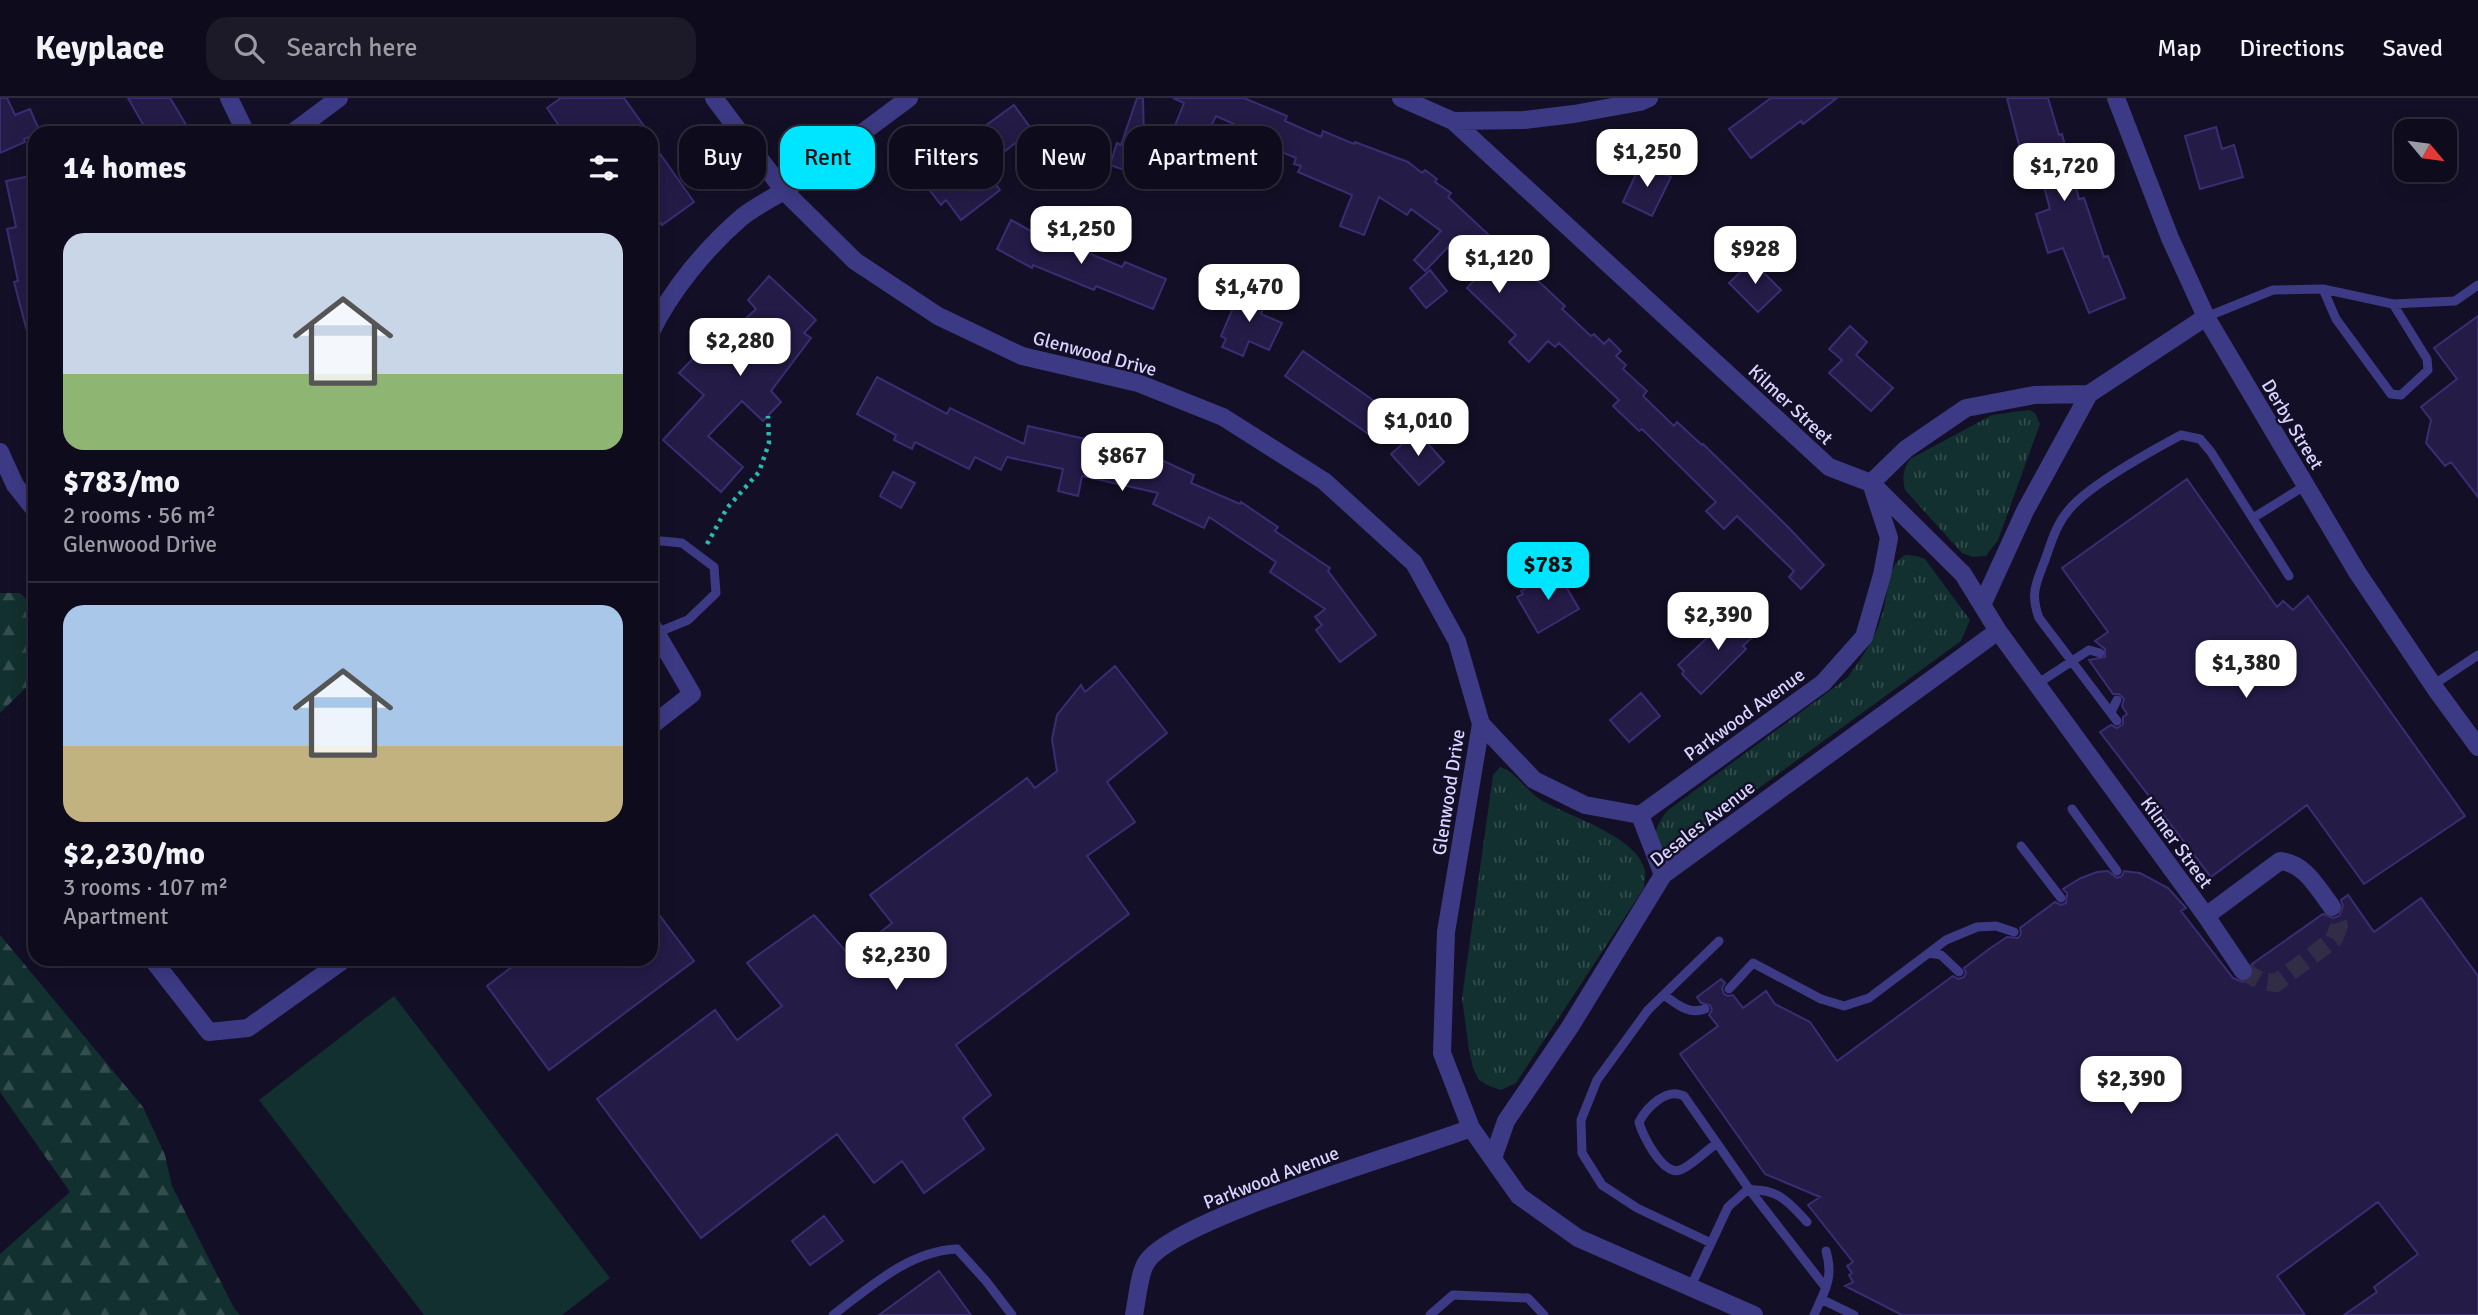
<!DOCTYPE html>
<meta charset="utf-8">
<style>
:root{--surface:#0e0b1c;--page:#1c1929;--text:#f1f3f6;--muted:#9b9ba3;--line:#2e2b3b;--accent:#00e5ff}
body{margin:0;font-family:Signika,sans-serif;background:var(--page);color:var(--text);height:100vh;display:flex;flex-direction:column;font-size:26px;white-space:nowrap}
*{box-sizing:border-box;margin:0}
p{font-size:23px;color:var(--muted)}
.icon{flex:none;width:38px;height:38px;fill:none;stroke:currentColor;stroke-width:2;stroke-linecap:round;stroke-linejoin:round}
.map{position:relative;flex:1;overflow:hidden}
.details{position:absolute;left:28px;top:28px;width:630px;height:840px;display:flex;flex-direction:column;background:var(--surface);border-radius:21px;box-shadow:0 4px 18px #0003,0 0 0 2px var(--line)}
.details>*{flex:none}
.hud{position:absolute;left:679px;top:28px;width:665px;height:63px;display:flex;gap:14px}
.needle{width:46px;rotate:119deg}
.tools{position:absolute;left:2394px;top:21px;display:grid;gap:14px}
.tools a{display:grid;place-items:center;width:63px;height:63px;border-radius:14px;background:var(--surface);box-shadow:0 4px 18px #0003,0 0 0 2px var(--line);font-size:35px}
.price{position:absolute;translate:-50% -60px;padding:0 16px;border-radius:14px;background:#fff;color:#222;font-size:23px;line-height:46px;filter:drop-shadow(0 2px 4px #0008)}
.price::after{content:'';position:absolute;left:50%;top:42px;width:21px;height:16px;margin-left:-10px;background:inherit;clip-path:polygon(0 0,100% 0,50% 100%)}
.price.selected{background:var(--accent);color:#111}
ul{padding:0;list-style:none}
li{display:grid;align-content:center;gap:14px;height:371px;padding:0 35px}
li+li{border-top:2px solid var(--line)}
li span{display:grid;place-items:center;height:217px;border-radius:21px;color:#555}
li>.icon{margin-inline-start:auto}
span .icon{width:126px;height:126px;fill:#fffc;stroke-width:1}
li b{font-size:30px}
h2{display:flex;justify-content:space-between;align-items:center;height:84px;padding:0 35px;font-size:30px}
.chip{padding:0 24px;border-radius:21px;background:var(--surface);box-shadow:0 4px 18px #0003,0 0 0 2px var(--line);font-size:24px;line-height:63px}
.chip.selected{background:var(--accent);color:#111}
header{display:flex;align-items:center;gap:42px;box-sizing:border-box;height:98px;padding:0 35px;background:var(--surface);border-bottom:2px solid var(--line)}
header strong{font-size:33px}
nav{display:flex;gap:38px;margin-inline-start:auto;font-size:24px}
.search{width:490px;height:63px;background:var(--page);display:flex;align-items:center;gap:18px;box-sizing:border-box;padding:0 24px;border-radius:21px;color:var(--muted);font-size:26px}
.map>svg:first-child{display:block}
</style>
<header>
<strong>Keyplace</strong>
<div class="search"><svg class="icon" aria-label="search" viewBox="0 0 24 24"><circle cx="10" cy="10" r="6"/><path d="M15 15l6 6"/></svg>Search here</div>
<nav><a>Map</a><a>Directions</a><a>Saved</a></nav>
</header>
<div class="map">
<svg width="2478" height="1217" viewBox="0 0 2478 1217">
<defs>
<pattern id="grass-tufts" width="24" height="20" patternUnits="userSpaceOnUse" patternTransform="scale(1.75)"><rect width="24" height="20" fill="#12302f"/><path d="M3 7l-1-3M5 7V3M7 7l1-3M15 17l-1-3M17 17v-4M19 17l1-3" fill="none" stroke="#344d4e"/></pattern>
<pattern id="forest-firs" width="22" height="20" patternUnits="userSpaceOnUse" patternTransform="scale(1.75)"><rect width="22" height="20" fill="#12302f"/><path d="M5 1l3.5 6h-7zM16 11l3.5 6h-7z" fill="#344d4e"/></pattern>
</defs>
<rect width="100%" height="100%" fill="#130f26"/>
<!-- grass -->
<path fill="url(#grass-tufts)" d="M2029,312l6,3 5,11 -42,116 -12,16 -13,1 -11,-4 -57,-63c-3,-13 -2,-20 5,-31l82,-44z
M1905,457l12,1 8,3 45,61 -9,21 -253,184 -42,27 -9,-6c-4,-15 1,-23 10,-35l180,-133c15,-20 28,-39 35,-63 7,-21 3,-47 23,-60z
M1500,669c15,4 25,22 38,31 27,18 100,37 107,73 1,5 -1,12 -1,17l-128,195 -15,7 -12,-4 -10,-6 -6,-12 -4,-18 -7,-52 31,-223z"/>
<!-- forest -->
<path fill="url(#forest-firs)" d="M0,495h20l15,15v71l-35,34z
M0,837l143,172 22,48 7,31 62,122 6,7h-240v-61l70,-62 -70,-100z"/>
<!-- green -->
<path fill="#12302f" d="M394,898l216,282 -48,37h-138l-165,-215z"/>
<!-- building -->
<path fill="#241b47" stroke="#3b2d73" stroke-width="2" d="M0,0h7l8,17 15,-6 10,23 -16,7 1,3 -25,11z
M128,0h42l21,35h-43z
M561,0h63l25,35h-85l-17,-25z
M1137,0h6l1,42 -11,33 -23,-8 7,-22 4,2z
M1173,0h71l43,18 -2,5 36,16 2,-6 31,13 1,-2 53,20 14,11 3,-3 12,9 -2,3 16,11 -3,4 117,109 -3,3 29,27 3,-2 10,10 5,-5 12,12 -5,5 10,9 -3,4 24,22 -4,5 31,30 3,-4 25,23 1,-1 85,83 36,38 -23,24 -12,-12 5,-6 -57,-55 -13,13 -18,-18 10,-9 -74,-73 -3,2 -26,-25 6,-6 -60,-57 -4,4 -7,-6 -19,21 -20,-20 7,-7 -49,-47 14,-15 -30,-29 -26,27 -11,-11 27,-29 -30,-22 -4,6 -28,-18 -15,38 -24,-9 12,-31 -54,-23 3,-6 -7,-2 2,-6 -45,-19 3,-6 -38,-17 -12,24 -30,-12 10,-25z
M1771,0h66l-34,26 -2,-3 -50,37 -22,-29z
M2007,0h41l11,37 3,-1 17,65 5,-1 20,59 4,-1 17,42 -36,15 -26,-65 -15,5 -12,-39 14,-5 -11,-41 -13,4z
M1014,7l18,25 -32,25 -19,-26z
M2216,29l6,22 12,-4 9,32 -43,12 -15,-53z
M651,43l43,61 -32,23 -11,-16z
M955,55l20,27 11,-9 14,19 -39,30 -15,-20 -5,5 -20,-26z
M1641,65l30,14 -19,39 -29,-14z
M35,77v163l-6,1 -15,-57 4,-1 -11,-52 9,-2 -10,-46z
M1011,122l47,26 2,-5 62,26 3,-5 41,17 -13,30 -57,-23 -2,4 -61,-25 -1,3 -35,-19z
M1752,163l29,29 -23,22 -29,-29z
M1430,172l17,21 -21,17 -16,-20z
M769,178l47,44 -12,13 7,5 -40,53 10,11 -18,19 -21,-20 -34,35 35,31 -22,25 -58,-52 41,-45 -25,-22 26,-27 6,5 45,-42 -8,-9z
M1242,189l21,10 -2,5 4,2 -4,10 21,9 -13,27 -20,-9 -6,15 -21,-9 4,-8 -5,-3z
M2478,218v181l-27,-35 -6,4 -19,-23 5,-23 -10,-13 36,-28 -23,-31z
M1850,228l17,16 -11,13 37,33 -22,23 -42,-38 13,-13 -13,-11z
M1303,253l84,59 -17,25 -85,-59z
M877,279l70,37 3,-6 74,36 4,-18 62,14 -1,3 68,15 37,17 -3,8 49,21 1,-2 37,25 -3,4 55,37 -2,3 48,64 -36,27 -24,-32 6,-5 -7,-8 10,-8 -55,-37 6,-10 -67,-45 -5,11 -51,-24 5,-11 -76,-17 -4,20 -20,-5 5,-22 -56,-12 -6,13 -26,-13 -6,12 -54,-27 -3,7 -18,-9 2,-5 -39,-21z
M1417,333l27,31 -25,23 -28,-31z
M893,374l22,11 -14,25 -21,-12z
M2187,381l90,128 6,-6 10,9 15,-14 157,220 -101,68 -57,-79 -96,72 -111,-145 11,-7 6,3 6,-4v-7l4,-3 -5,-8 2,-7 -5,-5h-6l-24,-34 16,-3v-8l-10,-8 13,-9 -46,-64z
M1557,473l22,38 -41,24 -21,-36 6,-3 -2,-3z
M1738,511l21,22 -16,15 3,3 -45,45 -19,-20 2,-3 -6,-6z
M1115,568l52,67 -60,49 28,40 -48,34 42,58 -173,131 35,50 -28,23 21,31 -60,44 -22,-32 -28,22 -37,-49 -136,104 -104,-139 118,-89 22,30 45,-34 -35,-43 67,-48 36,41 42,-33 -22,-28 157,-117 8,10 22,-17 -5,-32 5,-24 24,-30 4,7z
M1641,595l19,23 -31,26 -19,-22z
M2108,773l9,7 5,-2 2,-5 16,2 28,15 18,20 -5,3 52,67 10,4 10,-5 1,-7 -2,-6 71,-50 10,4 6,-2 4,-10 -2,-6 7,-5 26,37 47,-34 57,78v339h-134l33,-23 -3,-5 44,-33 -40,-52 -101,74 28,39h-403l-57,-29 8,-4 -4,-7 3,-2 -5,-7 6,-4 -45,-57 12,-8 -55,-23 -85,-120 38,-28 -9,-11 3,-5 -2,-5 -9,-2 -4,-6 24,-18 4,4 -3,5 2,6 4,2 5,-1 10,13 23,-17 9,13 35,18 27,39 116,-85 5,3 6,-2 2,-4 -2,-5 25,-19 18,-12 11,1 3,-4 -1,-6 35,-26 6,3 5,-2 1,-10 -4,-4 18,-11 16,-6z
M651,806l43,57 -145,109 -62,-84 26,-20 -5,-7h143z
M824,1118l19,25 -33,24 -18,-24z
M939,1173l32,44h-92z"/>
<g fill="none" stroke-linecap="round" stroke-linejoin="round">
<!-- minor-tunnel -->
<path stroke="#312d47" stroke-width="18" stroke-dasharray="18 9" stroke-linecap="butt" d="M2243,873l18,10 15,2 58,-44 5,-13 -7,-19"/>
<!-- path -->
<path stroke="#2fb8b0" stroke-width="4.5" stroke-dasharray="3.5 5" stroke-linecap="butt" d="M707,446l20,-36 32,-36 10,-29 -1,-27"/>
<!-- service -->
<path stroke="#3d3a85" stroke-width="9" d="M2323,191l13,30 55,75 10,1 27,-25 -1,-11 -34,-55
M2206,219l67,-27 50,-1 70,15 62,-3 23,-16
M2253,420l53,-33
M651,442l31,3 32,24 2,26 -28,27 -32,13
M2037,586l52,-34 11,3
M2433,587l45,-30
M2111,614l6,-12
M2117,623l-78,-103c-9,-24 -3,-35 6,-58 6,-17 11,-35 23,-49 18,-24 85,-61 113,-76l19,4 11,13 78,124
M2072,711l45,62
M2021,748l40,52
M1929,855l12,2 18,17
M1729,891l24,-26 68,36 23,7 25,-8 77,-58 31,-13 19,-1 18,6
M1664,897c13,9 24,20 41,14
M1717,1045c-10,7 -27,24 -37,27 -17,6 -38,-35 -41,-48 8,-15 28,-35 45,-26l65,93 77,99
M1711,1145l-74,-35 -35,-23 -20,-32 -1,-33 16,-40 51,-70 71,-69
M1691,1188l37,-79 19,-17c30,-2 41,11 60,32
M1821,1201l33,16
M833,1217c37,-28 76,-64 124,-66l29,32 26,34
M1430,1217l23,-20 75,3 16,17
M1814,1217c11,-25 20,-37 12,-64"/>
<!-- minor -->
<path stroke="#3d3a85" stroke-width="18" d="M229,0l17,35
M1401,0l52,23 376,346 42,16 92,91 35,57 208,285
M1453,23l71,-1 50,-6 66,-12 9,-4
M292,35l47,-35
M651,234c20,-42 56,-85 91,-115 13,-10 28,-18 42,-26
M0,354l15,33 20,25
M1982,507l43,-94 64,-117
M651,526l41,70
M1481,626l53,56 51,25 55,10
M651,628l41,-32
M1640,717l183,-132 41,-46 18,-62 7,-37 -18,-55 35,-34 60,-41 68,-13 55,-1 117,-77
M1640,717l23,60
M152,861l57,73 39,-4 97,-69
M2243,873l-37,-55 74,-55c25,2 38,28 52,46
M1493,1060l13,-37 64,-94 93,-152 335,-244
M1134,1217c3,-14 5,-41 12,-52 25,-44 267,-112 325,-135"/>
<!-- tertiary -->
<path stroke="#3d3a85" stroke-width="18" d="M714,0l70,93 71,70 83,55 84,40 116,27 85,34 101,64 90,82 43,78 24,83 -35,208 -4,121 29,75 48,68 59,42 176,77
M2116,0l54,140 36,79 151,255 80,119 41,56
M784,93l125,-93"/>
</g>
<g text-anchor="middle" stroke-width="5" stroke-linejoin="round" paint-order="stroke">
<!-- street labels -->
<g font-size="19" fill="#d9d4ff" stroke="#130f26">
<text transform="translate(1095 255) rotate(15)" y="7">Glenwood Drive</text>
<text transform="translate(1791 306) rotate(43)" y="7">Kilmer Street</text>
<text transform="translate(2293 326) rotate(59)" y="7">Derby Street</text>
<text transform="translate(1744 616) rotate(-36)" y="7">Parkwood Avenue</text>
<text transform="translate(1448 694) rotate(-81)" y="7">Glenwood Drive</text>
<text transform="translate(1702 725) rotate(-38)" y="7">Desales Avenue</text>
<text transform="translate(2177 744) rotate(54)" y="7">Kilmer Street</text>
<text transform="translate(1271 1079) rotate(-21)" y="7">Parkwood Avenue</text>
</g>
</g>
</svg>
<div class="tools">
<a><svg class="needle" viewBox="-14 -14 28 28"><path d="M0-13l5 13h-10z" fill="#e53935"/><path d="M0 13l5-13h-10z" fill="#9b9ba3"/></svg></a>
</div>
<b class="price" style="left:1647px;top:91px">$1,250</b>
<b class="price" style="left:2064px;top:105px">$1,720</b>
<b class="price" style="left:1081px;top:168px">$1,250</b>
<b class="price" style="left:1755px;top:188px">$928</b>
<b class="price" style="left:1499px;top:197px">$1,120</b>
<b class="price" style="left:1249px;top:226px">$1,470</b>
<b class="price" style="left:740px;top:280px">$2,280</b>
<b class="price" style="left:1418px;top:360px">$1,010</b>
<b class="price" style="left:1122px;top:395px">$867</b>
<b class="price selected" style="left:1548px;top:504px">$783</b>
<b class="price" style="left:1718px;top:554px">$2,390</b>
<b class="price" style="left:2246px;top:602px">$1,380</b>
<b class="price" style="left:896px;top:894px">$2,230</b>
<b class="price" style="left:2131px;top:1018px">$2,390</b>
<div class="hud">
<a class="chip">Buy</a>
<a class="chip selected">Rent</a>
<a class="chip">Filters</a>
<a class="chip">New</a>
<a class="chip">Apartment</a>
</div>
<section class="details">
<h2>14 homes<svg class="icon" aria-label="filters" viewBox="0 0 24 24"><path d="M4 7h16M4 17h16"/><circle cx="9" cy="7" r="2"/><circle cx="15" cy="17" r="2"/></svg></h2>
<ul>
<li><span style="background:linear-gradient(#c9d6e8 65%,#8fb573 0)"><svg class="icon" aria-label="home" viewBox="0 0 24 24"><path d="M3 11l9-7 9 7M6 9v11h12V9"/></svg></span><div><b>$783/mo</b><p>2 rooms · 56 m²</p><p>Glenwood Drive</p></div></li>
<li><span style="background:linear-gradient(#a9c7e8 65%,#c2b280 0)"><svg class="icon" aria-label="home" viewBox="0 0 24 24"><path d="M3 11l9-7 9 7M6 9v11h12V9"/></svg></span><div><b>$2,230/mo</b><p>3 rooms · 107 m²</p><p>Apartment</p></div></li>
</ul>
</section>
</div>
